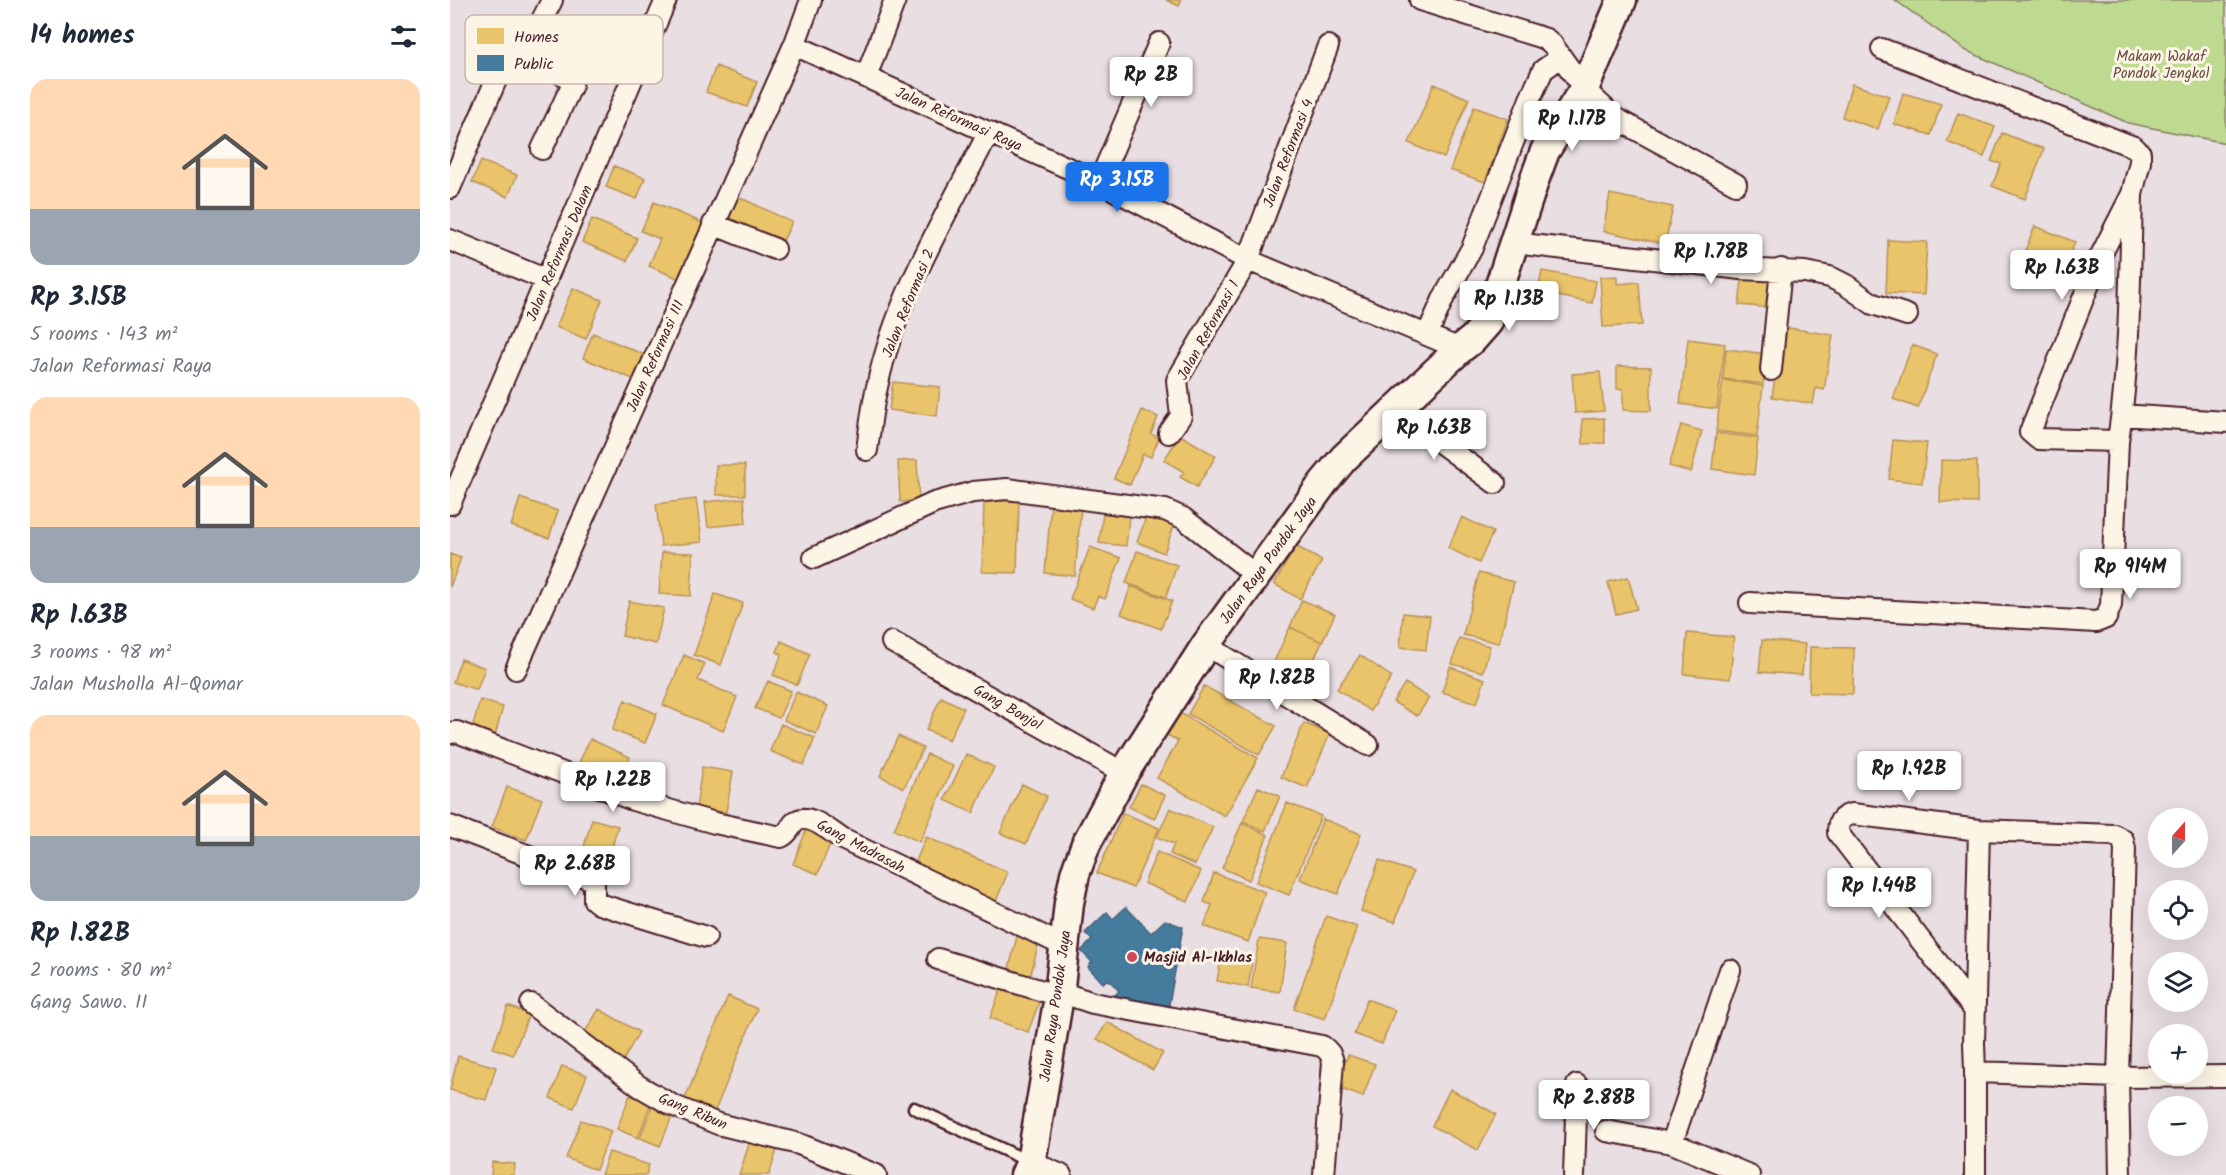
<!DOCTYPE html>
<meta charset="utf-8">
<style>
:root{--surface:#fff;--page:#f6f6f7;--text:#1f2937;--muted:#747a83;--accent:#1a73e8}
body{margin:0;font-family:Kalam,sans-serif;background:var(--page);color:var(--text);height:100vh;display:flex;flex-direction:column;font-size:22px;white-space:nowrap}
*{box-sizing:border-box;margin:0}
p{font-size:20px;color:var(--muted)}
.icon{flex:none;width:33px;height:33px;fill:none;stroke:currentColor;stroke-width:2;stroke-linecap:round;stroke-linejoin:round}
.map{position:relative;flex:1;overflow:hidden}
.drawer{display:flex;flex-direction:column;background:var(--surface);width:450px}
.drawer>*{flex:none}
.needle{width:39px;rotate:21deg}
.tools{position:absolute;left:1698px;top:808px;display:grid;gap:12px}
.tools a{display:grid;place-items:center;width:60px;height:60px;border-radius:50%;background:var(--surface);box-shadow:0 6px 24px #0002;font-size:30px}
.price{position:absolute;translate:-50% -51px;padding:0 14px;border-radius:6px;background:#fff;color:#222;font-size:20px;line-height:39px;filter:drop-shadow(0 2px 3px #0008)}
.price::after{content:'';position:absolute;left:50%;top:36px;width:18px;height:14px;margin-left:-9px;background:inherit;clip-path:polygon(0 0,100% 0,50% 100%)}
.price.selected{background:var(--accent);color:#fff}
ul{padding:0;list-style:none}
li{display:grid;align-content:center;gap:12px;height:318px;padding:0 30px}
li span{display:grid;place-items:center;height:186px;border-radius:18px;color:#555}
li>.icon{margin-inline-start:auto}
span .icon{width:108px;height:108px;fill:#fffc;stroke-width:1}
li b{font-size:26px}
h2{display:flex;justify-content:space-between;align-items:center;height:72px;padding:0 30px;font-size:26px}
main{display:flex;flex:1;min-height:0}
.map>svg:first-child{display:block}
</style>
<main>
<section class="drawer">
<h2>14 homes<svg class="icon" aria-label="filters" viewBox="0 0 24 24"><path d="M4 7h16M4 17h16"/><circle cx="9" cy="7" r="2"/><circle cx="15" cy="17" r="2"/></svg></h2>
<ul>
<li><span style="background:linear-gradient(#ffd9b3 70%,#9aa5b1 0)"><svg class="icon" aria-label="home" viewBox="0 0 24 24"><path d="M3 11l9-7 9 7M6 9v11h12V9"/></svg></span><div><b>Rp 3.15B</b><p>5 rooms · 143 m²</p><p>Jalan Reformasi Raya</p></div></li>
<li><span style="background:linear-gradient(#ffd9b3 70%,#9aa5b1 0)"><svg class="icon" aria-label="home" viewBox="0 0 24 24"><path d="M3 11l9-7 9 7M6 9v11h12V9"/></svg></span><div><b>Rp 1.63B</b><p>3 rooms · 98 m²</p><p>Jalan Musholla Al-Qomar</p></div></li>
<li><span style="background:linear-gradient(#ffd9b3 65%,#9aa5b1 0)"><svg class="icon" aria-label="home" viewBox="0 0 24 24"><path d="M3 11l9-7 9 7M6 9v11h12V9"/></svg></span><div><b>Rp 1.82B</b><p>2 rooms · 80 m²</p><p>Gang Sawo. II</p></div></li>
</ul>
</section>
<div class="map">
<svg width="1776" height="1175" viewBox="0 0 1776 1175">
<rect width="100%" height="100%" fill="#e9dee2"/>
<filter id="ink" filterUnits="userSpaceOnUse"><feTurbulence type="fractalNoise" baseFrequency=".0167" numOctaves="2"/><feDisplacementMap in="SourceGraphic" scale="12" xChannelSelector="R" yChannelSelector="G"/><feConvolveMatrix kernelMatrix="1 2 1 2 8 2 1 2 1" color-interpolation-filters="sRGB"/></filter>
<g filter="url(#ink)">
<!-- green -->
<path fill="#beda91" stroke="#847c5e" stroke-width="1.5" d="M1445,0h331v143l-98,-20 -163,-73z"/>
<!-- homes -->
<path fill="#e9c46a" stroke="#b99257" stroke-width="1.5" d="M716,0h15l-2,6z
M266,66l41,16 -10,25 -41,-15z
M984,84l35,15 -25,59 -35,-15z
M1402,84l37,12 -11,33 -36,-12z
M1453,93l38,11 -10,31 -37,-11z
M1024,107l34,12 -23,63 -35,-12z
M1508,113l37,14 -11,30 -37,-15z
M1552,133l42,16 -19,50 -33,-13 9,-22 -10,-3z
M31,161l36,14 -9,22 -36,-15z
M164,166l31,12 -8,21 -31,-12z
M1160,194l63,13 -8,37 -62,-13z
M289,197l53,25 -12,25 -53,-25z
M204,202l51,22 -23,56 -33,-14 11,-27 -19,-8z
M142,219l45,19 -10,23 -45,-19z
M1585,226l40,16 -18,45 -40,-16z
M1438,240l39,2 -3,53 -38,-2z
M1092,271l54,10 -4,22 -54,-11z
M1293,273l33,4 -4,31 -33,-3z
M1167,276v8l22,-2 3,43 -39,2 -3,-50z
M123,288l29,12 -16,39 -30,-12z
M1333,327l50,8 -9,55 -8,-2 -3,16 -41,-7z
M143,333l52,22 -10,25 -52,-22z
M1238,339l37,5 -8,65 -37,-5z
M1462,345l25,9 -19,54 -25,-9z
M1276,349l41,5 -4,30 -40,-5z
M1167,366l34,1v44l-28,-1v-21h-6z
M1150,372l4,39 -29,2 -3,-39z
M1273,380l40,6 -6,50 -41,-5z
M443,382l47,5 -3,29 -48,-6z
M692,410l16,7 -7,17 8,4 -8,19 -8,-3 -13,31 -16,-7z
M1154,418l1,25 -22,1 -1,-25z
M1231,425l21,6 -11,41 -22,-6z
M1266,433l42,5 -4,37 -42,-6z
M730,435l36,21 -19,31 -17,-10 4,-5 -20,-12z
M1443,440l34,3 -5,40 -33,-4z
M467,460l2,41 -19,1 -2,-41z
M1491,460l36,1v42l-37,-1z
M266,465h29v30h-29z
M70,498l38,13 -9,27 -38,-12z
M294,498l2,25 -38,4 -3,-25z
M246,499l6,43 -41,4 -5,-42z
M534,500l35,1 -2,72 -35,-1z
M601,505l30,2 -6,69 -30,-3z
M698,512l27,11 -11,30 -27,-11z
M653,513l26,4 -3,29 -27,-3z
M1012,517l31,15 -14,31 -31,-15z
M846,546l26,15 -22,38 -26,-15z
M640,547l31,11 -16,41 -7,-3 -5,12 -23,-9z
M687,551l40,14 -11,32 -40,-14z
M212,552l31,1 -2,43 -32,-2z
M0,554l11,4 -11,29z
M1029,573l35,9 -15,61 -36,-8z
M1178,577l9,32 -21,5 -8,-32z
M681,586l41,15 -11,28 -40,-15z
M265,594l28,9 -22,62 -27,-10z
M852,600l33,14 -13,28 -32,-15z
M179,601l35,7 -8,36 -34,-8z
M953,613l27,3 -4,34 -26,-3z
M840,627l32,15 -16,35 -32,-15z
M1237,633l47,4 -4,42 -46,-5z
M1009,638l31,8 -7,26 -31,-8z
M1312,640l43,4 -3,31 -43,-3z
M331,641l29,13 -13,31 -24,-10 9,-21 -5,-2z
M1360,647l44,1 -1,46 -44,-1z
M234,655l21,9 -7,16 39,17 -14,34 -60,-26z
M910,655l32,22 -22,34 -33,-22z
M11,659l24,9 -8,22 -24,-8z
M1000,667l35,12 -8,24 -35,-11z
M318,681l23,10 -12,27 -24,-10z
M955,683l24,15 -12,18 -24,-14z
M754,686l72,40 -17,29 -71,-41z
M346,692l32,14 -12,28 -32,-14z
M491,697l23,11 -15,32 -23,-10z
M30,700l23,7 -9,32 -23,-7z
M175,700l32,14 -12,29 -33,-13z
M730,713l78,45 -33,58 -68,-38 21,-37 -11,-6z
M854,723l26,11 -23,54 -26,-11z
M331,724l34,14 -11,27 -34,-14z
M448,736l25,12 -19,40 -24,-12z
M140,739l40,18 -12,26 -40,-18z
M477,754l26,12 -33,76 -26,-12z
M516,754l28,13 -21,46 -28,-13z
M252,767l31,5 -7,40 -30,-4z
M572,784l25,12 -21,48 -26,-11z
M691,784l24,11 -11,24 -25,-12z
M57,787l35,12 -16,41 -34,-13z
M808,787l22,9 -15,35 -22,-10z
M837,803l34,13 -32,79 -33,-13z
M720,808l43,19 -18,38 -25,-11 4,-10 -17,-7z
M673,813l36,15 -26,60 -36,-15z
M142,819l26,7 -9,32 -26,-8z
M873,819l38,15 -23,60 -38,-15z
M792,823l26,12 -19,45 -27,-12z
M357,828l25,11 -14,35 -25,-10z
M476,837l82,35 -12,29 -82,-35z
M707,852l44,19 -13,31 -44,-19z
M929,860l34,12 -18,50 -34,-11z
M764,873l51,19 -17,50 -44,-16 8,-21 -8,-3z
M876,916l31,11 -32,92 -31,-10z
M568,932l22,5 -11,45 -22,-5z
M809,939l28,4 -7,49 -29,-4z
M772,952l31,5 -5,30 -31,-6z
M552,986l38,14 -12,32 -38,-14z
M278,996l29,13 -43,104 -30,-12z
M917,999l28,11 -13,34 -28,-10z
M58,1006l21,8 -16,41 -20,-7z
M149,1009l40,23 -16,29 -41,-24z
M657,1022l56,31 -10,17 -56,-31z
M898,1055l27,9 -12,33 -27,-10z
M8,1056l38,11 -10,33 -36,-10z
M112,1066l25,9 -13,33 -24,-10z
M1000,1089l46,25 -18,36 -46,-24z
M180,1095l21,8 -13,35 -21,-9z
M204,1101l21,8 -15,37 -20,-8z
M131,1120l30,11 -15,39 -30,-12z
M300,1141l27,9 -8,25h-30z
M159,1152l40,13 -3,10h-45z
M42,1162l23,2 -1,11h-23z"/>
<!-- public -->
<path fill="#457b9d" stroke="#465f7b" stroke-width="1.5" d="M676,907l25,26 14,-13 18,7 -16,88 -59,-13 11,-11 -11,-12 -5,4 -15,-16 4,-5 -11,-11 11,-11 -7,-7 22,-21 6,7z"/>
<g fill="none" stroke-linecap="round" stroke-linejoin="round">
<!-- lane casing -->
<g stroke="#4a1f2b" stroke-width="15">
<path id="lane" d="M464,1108l116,54"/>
</g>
<!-- street casing -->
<g stroke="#4a1f2b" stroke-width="24">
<path id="street" d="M970,0l126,39 6,5 32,45 31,29 121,66
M345,43l6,5 298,134 149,78 212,89
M1432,49l252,98 6,6v9l-8,32 -33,65 -69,173 8,7 80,2
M416,77l29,-77
M92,149l30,-64 -2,-6 -37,-23c-6,-12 13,-43 19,-56
M649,182l60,-139
M0,188l55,-129
M263,224l62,25
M0,240l97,40
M1064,243l227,26 64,3 25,5 16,8 27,19 34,11
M977,335l17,-38 28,-49 58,-149 13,-29 18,-13
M1321,370l10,-101
M946,410l99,73
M1672,415l104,7
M719,433l12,-17 -4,-36 71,-120 80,-214
M417,450c3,-21 5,-43 10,-63 19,-91 70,-173 112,-255
M0,504l216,-504
M364,558l120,-55 39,-11 34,-3 158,21 18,8 74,58
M1300,603l346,19 10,-4 5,-13 7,-164c12,-81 12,-165 14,-247
M442,642l232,131
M756,645l162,100
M66,669l279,-626 16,-43
M0,733l7,-1 176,68 82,23 66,14c7,-3 8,-8 13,-14 13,-13 37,9 48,16l222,107
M0,826l140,53 4,4v17l5,4 107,33
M488,959l121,37
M610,992l33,11 229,43c7,5 9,8 11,16l-9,113
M81,1004l108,82 33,19 46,19 81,20 77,31
M1525,1011l-137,-178c0,-11 2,-16 14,-19l127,16 135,5 9,5 2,9 -7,228 2,98
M1525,1072l143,5 108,-1
M1156,1131l66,12 77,32
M1222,1143l58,-173
M581,1162l30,13
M1124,1175l3,-90
M1525,1175v-103l-1,-29 5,-213"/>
</g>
<!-- secondary casing -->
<g stroke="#4a1f2b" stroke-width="33">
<path id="secondary" d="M575,1175l6,-13 28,-166 10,-93 6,-29 11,-30 38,-71 82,-128 118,-163 20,-24 116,-109 13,-10 15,-17 47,-144 10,-27 39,-62 38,-89"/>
</g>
<!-- lane -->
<use href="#lane" stroke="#fcf5e5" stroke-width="10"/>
<!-- street -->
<use href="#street" stroke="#fcf5e5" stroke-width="20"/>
<!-- secondary -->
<use href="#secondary" stroke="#fcf5e5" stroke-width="28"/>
</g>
</g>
<!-- markers -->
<circle fill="#d1495b" stroke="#fcf5e5" stroke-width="2" cx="682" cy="957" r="6"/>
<g text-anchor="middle" stroke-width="6" stroke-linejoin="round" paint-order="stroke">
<!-- park labels -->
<g font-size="15" fill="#674e44" stroke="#fcf5e5">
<text x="1711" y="61">Makam Wakaf<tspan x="1711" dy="17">Pondok Jengkol</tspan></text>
</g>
<!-- street labels -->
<g font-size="15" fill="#4a1f2b" stroke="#fcf5e5">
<text transform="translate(509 119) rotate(24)" y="5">Jalan Reformasi Raya</text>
<text transform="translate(838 153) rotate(-69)" y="5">Jalan Reformasi 4</text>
<text transform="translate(109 253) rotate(-67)" y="5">Jalan Reformasi Dalam</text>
<text transform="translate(458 303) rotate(-68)" y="5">Jalan Reformasi 2</text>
<text transform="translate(758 330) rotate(-61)" y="5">Jalan Reformasi 1</text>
<text transform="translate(205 356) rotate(-66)" y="5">Jalan Reformasi III</text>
<text transform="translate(818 560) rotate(-54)" y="5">Jalan Raya Pondok Jaya</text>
<text transform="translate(558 707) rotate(30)" y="5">Gang Bonjol</text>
<text transform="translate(411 846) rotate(28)" y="5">Gang Madrasah</text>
<text transform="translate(605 1006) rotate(-82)" y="5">Jalan Raya Pondok Jaya</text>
<text transform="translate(243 1111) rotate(23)" y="5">Gang Ribun</text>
</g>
<!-- poi labels -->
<g font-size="15" font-weight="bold" fill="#4a1f2b" stroke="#fcf5e5" text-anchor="start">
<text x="694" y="962">Masjid Al-Ikhlas</text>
</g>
</g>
<!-- legend -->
<rect x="15" y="15" width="198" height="69" rx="9" fill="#fcf5e5" stroke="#c7b5ad" stroke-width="1.5"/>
<rect x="27" y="28" width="27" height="16" fill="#e9c46a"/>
<rect x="27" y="55" width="27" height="16" fill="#457b9d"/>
<g font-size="16" fill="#4a1f2b">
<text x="64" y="42">Homes</text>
<text x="64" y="69">Public</text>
</g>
</svg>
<div class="tools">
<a><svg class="needle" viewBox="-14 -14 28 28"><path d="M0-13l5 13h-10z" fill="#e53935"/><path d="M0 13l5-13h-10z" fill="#747a83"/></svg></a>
<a><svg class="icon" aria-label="locate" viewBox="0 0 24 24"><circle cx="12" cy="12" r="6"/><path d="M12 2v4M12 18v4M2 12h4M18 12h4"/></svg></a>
<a><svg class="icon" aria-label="layers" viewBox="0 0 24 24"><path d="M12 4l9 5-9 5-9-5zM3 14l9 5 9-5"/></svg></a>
<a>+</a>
<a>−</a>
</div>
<b class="price" style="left:701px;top:108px">Rp 2B</b>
<b class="price" style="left:1122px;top:152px">Rp 1.17B</b>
<b class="price selected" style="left:667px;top:213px">Rp 3.15B</b>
<b class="price" style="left:1261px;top:285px">Rp 1.78B</b>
<b class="price" style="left:1612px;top:301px">Rp 1.63B</b>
<b class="price" style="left:1059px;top:332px">Rp 1.13B</b>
<b class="price" style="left:984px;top:461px">Rp 1.63B</b>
<b class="price" style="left:1680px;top:600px">Rp 914M</b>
<b class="price" style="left:827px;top:711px">Rp 1.82B</b>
<b class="price" style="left:1459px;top:802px">Rp 1.92B</b>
<b class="price" style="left:163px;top:813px">Rp 1.22B</b>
<b class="price" style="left:125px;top:897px">Rp 2.68B</b>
<b class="price" style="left:1429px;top:919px">Rp 1.44B</b>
<b class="price" style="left:1144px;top:1131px">Rp 2.88B</b>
</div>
</main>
